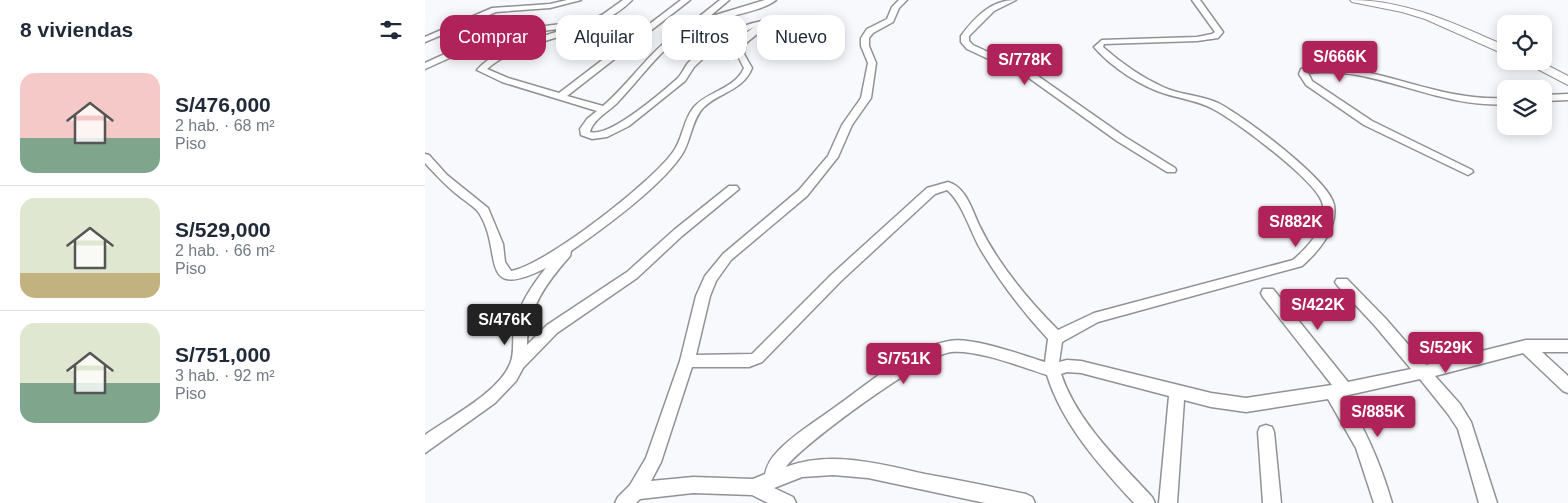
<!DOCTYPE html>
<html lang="es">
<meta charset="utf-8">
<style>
:root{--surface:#fff;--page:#f2f2f3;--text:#1f2937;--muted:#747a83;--line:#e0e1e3;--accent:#b0225a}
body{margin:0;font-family:Helvetica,sans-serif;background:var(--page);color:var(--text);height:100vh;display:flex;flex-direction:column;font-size:19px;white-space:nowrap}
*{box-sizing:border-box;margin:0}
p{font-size:16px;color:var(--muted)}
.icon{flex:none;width:28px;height:28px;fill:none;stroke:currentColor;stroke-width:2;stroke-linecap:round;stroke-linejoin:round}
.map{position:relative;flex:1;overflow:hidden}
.drawer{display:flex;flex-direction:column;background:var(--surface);width:425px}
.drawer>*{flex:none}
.hud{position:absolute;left:15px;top:15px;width:475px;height:45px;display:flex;gap:10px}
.buttons{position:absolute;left:1072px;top:15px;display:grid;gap:10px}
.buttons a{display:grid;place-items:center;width:55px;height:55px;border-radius:10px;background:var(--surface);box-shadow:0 2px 12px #0003;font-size:25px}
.price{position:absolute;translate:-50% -42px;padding:0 11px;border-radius:5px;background:var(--accent);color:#fff;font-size:16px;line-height:32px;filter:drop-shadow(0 1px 2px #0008)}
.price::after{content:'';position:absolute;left:50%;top:30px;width:15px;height:11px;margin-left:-8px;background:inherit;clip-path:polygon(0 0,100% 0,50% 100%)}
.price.current{background:#222;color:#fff}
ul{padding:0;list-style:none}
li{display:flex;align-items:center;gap:15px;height:125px;padding:0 20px}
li+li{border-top:1px solid var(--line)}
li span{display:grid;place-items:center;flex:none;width:140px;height:100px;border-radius:15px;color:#555}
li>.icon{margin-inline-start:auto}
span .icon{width:60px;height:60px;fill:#fffc;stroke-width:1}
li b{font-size:21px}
h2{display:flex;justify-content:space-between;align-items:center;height:60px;padding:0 20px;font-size:21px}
.tag{padding:0 18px;border-radius:15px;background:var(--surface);box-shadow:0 2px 12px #0003;font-size:18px;line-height:45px}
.tag.current{background:var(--accent);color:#fff}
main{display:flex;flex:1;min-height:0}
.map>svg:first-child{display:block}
</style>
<main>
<section class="drawer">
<h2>8 viviendas<svg class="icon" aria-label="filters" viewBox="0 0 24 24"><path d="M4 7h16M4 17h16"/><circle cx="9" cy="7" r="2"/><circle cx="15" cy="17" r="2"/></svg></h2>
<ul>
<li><span style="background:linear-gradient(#f6c9c9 65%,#7fa58c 0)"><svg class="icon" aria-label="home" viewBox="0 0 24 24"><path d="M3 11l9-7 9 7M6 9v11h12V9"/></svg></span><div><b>S/476,000</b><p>2 hab. · 68 m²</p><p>Piso</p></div></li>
<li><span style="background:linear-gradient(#dfe7d0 75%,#c2b280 0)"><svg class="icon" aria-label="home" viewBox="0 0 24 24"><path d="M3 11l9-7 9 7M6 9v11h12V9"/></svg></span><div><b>S/529,000</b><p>2 hab. · 66 m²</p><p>Piso</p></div></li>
<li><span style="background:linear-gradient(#dfe7d0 60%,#7fa58c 0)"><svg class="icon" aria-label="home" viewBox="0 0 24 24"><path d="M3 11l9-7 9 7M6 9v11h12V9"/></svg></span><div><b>S/751,000</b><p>3 hab. · 92 m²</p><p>Piso</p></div></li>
</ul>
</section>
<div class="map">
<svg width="1143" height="503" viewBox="0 0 1143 503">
<rect width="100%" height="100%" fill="#f8f9fc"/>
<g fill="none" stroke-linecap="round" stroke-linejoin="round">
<!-- street casing -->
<g stroke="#919295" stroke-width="3">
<path id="street" d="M142,0h14l-31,8 -54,4 -71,30v-5l67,-29 58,-4z
M198,0h9c-39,40 -107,35 -145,69l21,9 51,15 122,-93h9l-123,96 36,10c34,-29 54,-69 98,-86l-1,-4 20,-16h9l-20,17 56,-17h11c-16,13 -56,16 -77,26 -34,15 -55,49 -81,76 -8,9 -25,17 -28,30 20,6 72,-40 87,-53 5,-5 7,-11 11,-16 6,-6 13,-14 20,-19 17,-12 39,-21 60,-24l4,2 -26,21 -2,11 8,14c-9,23 -33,24 -49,40 -12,13 -12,34 -22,48 -22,32 -77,72 -110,95l-1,5c-23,26 -43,53 -43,89l20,-20 80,-53 47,-42 55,-44h8l2,3 -57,47 -45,42 -80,55 -34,35 -7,13 -21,22 -70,50v-18c25,-18 73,-42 85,-71 5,-11 2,-24 4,-35 4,-23 18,-44 32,-61 -70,35 -42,-17 -67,-55 -4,-6 -14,-12 -20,-17 -13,-10 -23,-21 -34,-33v-9l4,1 18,20 41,33 15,36 2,18 6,9c35,-6 141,-89 162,-119 10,-13 10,-32 21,-45 14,-16 41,-18 50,-39 -12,-22 -10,-28 12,-42l-42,22 -20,19 -9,14 -56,45 -22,11 -15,2 -11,-4 -1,-6 7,-10 10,-8 -95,-29 -25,-12c19,-23 68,-34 96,-43l-77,10 -71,32v-6l66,-30 86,-11 4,2 21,-9z
M474,0h8l-8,8 -6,14 -20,11 -4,5v8l7,17 -5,35 -19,27 -14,32 -31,39 -76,64 -15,21 -6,15 -14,59 56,-1 79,-79 96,-87 21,-6c18,5 24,28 31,43 19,39 49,75 79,105l36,-17 199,-53c15,-13 37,-36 29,-58 -7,-22 -87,-82 -109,-93 -14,-8 -31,-10 -47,-15 -24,-7 -55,-27 -72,-47l8,-7 95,-3 15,-3 3,-2 -23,-32h8l23,32 -5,6 -21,3 -93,3 -1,3c17,15 38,30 60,40 17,8 37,8 55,16 24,12 112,77 116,102 4,24 -16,47 -32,61l-204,56 -36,20 -3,20 8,-2 14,1 130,32 35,5 86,-13 -69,-88 -2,-4 2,-4h10l75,93 63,-13 -35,-42 -39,-42 -2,-3 2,-3h10l39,40 40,46 100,-25h42v12h-26l26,24v17l-5,-2 -40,-38 -88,23 25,28 11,18 26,81h-18l-21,-74 -10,-15 -28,-35 -76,17c22,33 37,69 48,107h-18l-18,-55 -28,-49 -82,13 -35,-5 -27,-7 -7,103h-18l10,-107 -88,-23 -14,-1 -6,2c16,48 58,87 91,123l3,6h-21c-34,-37 -72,-79 -87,-128 -25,-8 -71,-26 -96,-23 -25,2 -150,93 -165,115 45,-17 94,-3 139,7 34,6 67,13 101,20l6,3 3,6h-50l-117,-25 -35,-3 -31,2 -28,11 19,9 3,6h-28l-16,-8 -59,-2 -53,6 -4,4h-21l3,-6 12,-12 16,-27 34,-97 16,-65 9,-20 18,-22 76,-64 29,-34 14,-31 19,-27 7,-35 -7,-17v-8l6,-9 20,-10 5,-12zM522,190c15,12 24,43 34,60 19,32 42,62 67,89l-3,23c-23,-7 -74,-26 -96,-21 -42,8 -77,40 -111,64 -20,15 -43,28 -60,46 -7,7 -11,14 -13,23l-12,5 -60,-2 -42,4 10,-19 31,-95h57l13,-5 79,-81 94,-87z
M591,0l-22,11 -25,25v5l4,4 62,29 90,63 50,31 1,2 -1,2h-8l-50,-31 -88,-63 -62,-29 -6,-7v-6c14,-19 30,-36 55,-36z
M898,66c63,3 120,36 183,32v6c-69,5 -130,-39 -198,-31l4,8 60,40 100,49 1,2 -5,3 -104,-50 -58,-40 -7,-11 2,-5z
M1143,94v6l-24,1v-6z
M841,425l6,2 2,5 7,71h-18l-5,-71 2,-5z"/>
</g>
<!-- secondary casing -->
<g stroke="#919295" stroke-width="2">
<path id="secondary" d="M925,0c57,0 105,24 156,46v9l-81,-36 -23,-7 -50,-10z
M1097,61h17l29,15v9z"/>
</g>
<!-- street -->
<use href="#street" fill="#fff" fill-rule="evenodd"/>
<!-- secondary -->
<use href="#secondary" fill="#fff" fill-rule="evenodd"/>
</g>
</svg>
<div class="buttons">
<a><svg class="icon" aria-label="locate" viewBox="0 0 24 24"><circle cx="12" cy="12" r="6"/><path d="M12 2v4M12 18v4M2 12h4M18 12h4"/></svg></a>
<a><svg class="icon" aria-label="layers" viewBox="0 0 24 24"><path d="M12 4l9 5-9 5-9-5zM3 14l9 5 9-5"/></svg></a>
</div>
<b class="price" style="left:915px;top:83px">S/666K</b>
<b class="price" style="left:600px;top:86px">S/778K</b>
<b class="price" style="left:871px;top:248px">S/882K</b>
<b class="price" style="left:893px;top:331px">S/422K</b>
<b class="price current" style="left:80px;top:346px">S/476K</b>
<b class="price" style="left:1021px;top:374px">S/529K</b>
<b class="price" style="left:479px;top:385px">S/751K</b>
<b class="price" style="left:953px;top:438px">S/885K</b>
<div class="hud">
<a class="tag current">Comprar</a>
<a class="tag">Alquilar</a>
<a class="tag">Filtros</a>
<a class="tag">Nuevo</a>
</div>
</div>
</main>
